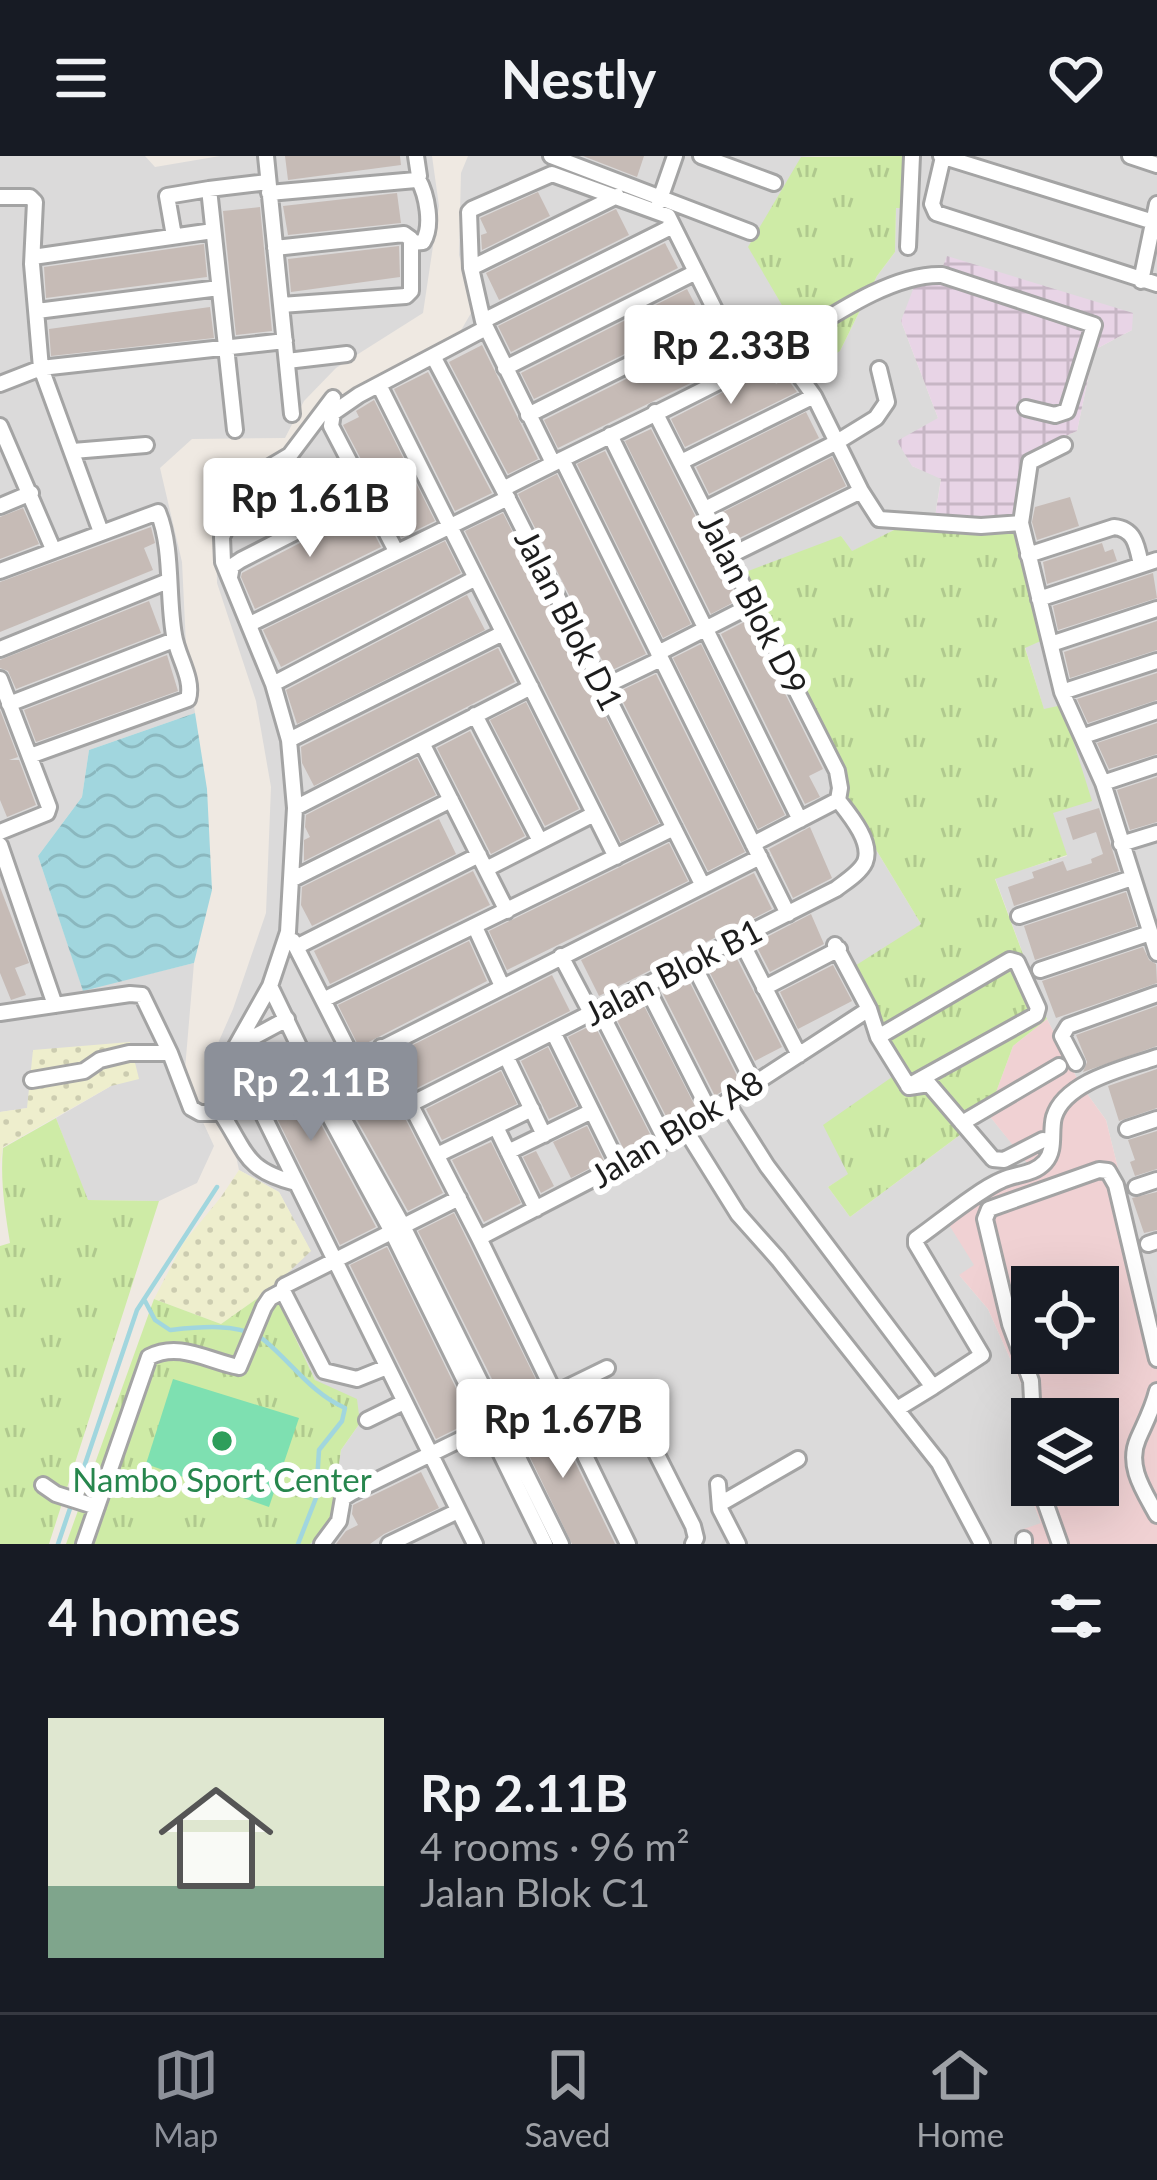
<!DOCTYPE html>
<meta charset="utf-8">
<style>
:root{--surface:#171b24;--page:#20242c;--text:#f1f3f6;--muted:#9ea1a6;--line:#363941;--accent:#8c9099}
body{margin:0;font-family:Lato,sans-serif;background:var(--page);color:var(--text);height:100vh;display:flex;flex-direction:column;font-size:45px;white-space:nowrap}
*{box-sizing:border-box;margin:0}
p{font-size:39px;color:var(--muted)}
.icon{flex:none;width:66px;height:66px;fill:none;stroke:currentColor;stroke-width:2;stroke-linecap:round;stroke-linejoin:round}
.map{position:relative;height:1388px;overflow:hidden}
.panel{display:flex;flex-direction:column;background:var(--surface);flex:1}
.panel>*{flex:none}
.fabs{position:absolute;left:1011px;top:1110px;display:grid;gap:24px}
.fabs a{display:grid;place-items:center;width:108px;height:108px;border-radius:0px;background:var(--surface);box-shadow:0 12px 48px #0002;font-size:60px}
.price{position:absolute;translate:-50% -102px;padding:0 27px;border-radius:12px;background:#fff;color:#222;font-size:39px;line-height:78px;filter:drop-shadow(0 3px 6px #0008)}
.price::after{content:'';position:absolute;left:50%;top:72px;width:36px;height:27px;margin-left:-18px;background:inherit;clip-path:polygon(0 0,100% 0,50% 100%)}
.price.selected{background:var(--accent);color:#fff}
ul{padding:0;list-style:none}
li{display:flex;align-items:center;gap:36px;height:300px;padding:0 48px}
li+li{border-top:3px solid var(--line)}
li span{display:grid;place-items:center;flex:none;width:336px;height:240px;border-radius:0px;color:#555}
li>.icon{margin-inline-start:auto}
span .icon{width:144px;height:144px;fill:#fffc;stroke-width:1}
li b{font-size:51px}
h2{display:flex;justify-content:space-between;align-items:center;height:144px;padding:0 48px;font-size:51px}
header{display:flex;justify-content:space-between;align-items:center;height:156px;padding:0 48px;background:var(--surface);font-size:54px;font-weight:700}
.dock{display:flex;justify-content:space-around;align-items:center;height:168px;border-top:3px solid var(--line);background:var(--surface);font-size:33px;color:var(--muted)}
.dock a{display:grid;justify-items:center;gap:6px}
.dock .selected{color:var(--accent)}
.map>svg:first-child{display:block}
</style>
<header><svg class="icon" aria-label="menu" viewBox="0 0 24 24"><path d="M4 6h16M4 12h16M4 18h16"/></svg>Nestly<svg class="icon" aria-label="heart" viewBox="0 0 24 24"><path d="M12 20l-8-8c-3-5 5-10 8-4 3-6 11-1 8 4z"/></svg></header>
<div class="map">
<svg width="1157" height="1388" viewBox="0 0 1157 1388">
<defs>
<pattern id="industrial-grid" width="8" height="8" patternUnits="userSpaceOnUse" patternTransform="scale(3)"><rect width="8" height="8" fill="#e8d4e6"/><path d="M0 4h8M4 0v8" fill="none" stroke="#c7b6c5"/></pattern>
<pattern id="farmland-dots" width="8" height="8" patternUnits="userSpaceOnUse" patternTransform="scale(3)"><rect width="8" height="8" fill="#eeeecd"/><path d="M2 2h.1M6 6h.1" fill="none" stroke="#ccccb0" stroke-width="1.8" stroke-linecap="round"/></pattern>
<pattern id="grass-tufts" width="24" height="20" patternUnits="userSpaceOnUse" patternTransform="scale(3)"><rect width="24" height="20" fill="#ceeba6"/><path d="M3 7l-1-3M5 7V3M7 7l1-3M15 17l-1-3M17 17v-4M19 17l1-3" fill="none" stroke="#b0c98e"/></pattern>
<pattern id="water-waves" width="16" height="10" patternUnits="userSpaceOnUse" patternTransform="scale(3)"><rect width="16" height="10" fill="#a1d6de"/><path d="M0 5q4-4 8 0t8 0" fill="none" stroke="#8ab7be"/></pattern>
</defs>
<rect width="100%" height="100%" fill="#efe9e2"/>
<!-- residential -->
<path fill="#dbdada" d="M0,0h145l10,11 65,-11h212l7,50 -16,107 -87,55 -32,33 -19,37 -93,1 -32,29 22,94 4,83 9,68 -106,37 -7,47 -44,59 45,134 111,-27 -10,118 30,65 -17,37 -38,18 -72,-1 -31,-82 55,-32 28,-7 -112,29 -27,4z
M468,0h349l-16,1 39,194 37,-75 18,-24 1,-44 13,1 2,-53h220l26,7v1163l-51,-206 -26,-36 -33,-65 -52,-141 72,-22 -15,-43 10,-108 -18,5 -19,-63 -10,-121 8,-71 54,-24 17,-81 38,-20 -197,-47 -34,38 37,97 -26,48 29,12 -8,52 -29,-5 -53,27 -10,-16v233l5,31 75,124 -16,144 -56,106 -21,13 22,30 138,-103 39,48 -21,21 -31,83 -15,10 28,33 37,83 -13,56 29,75 -21,21h-710l20,-17 11,-77 19,-27 -45,-43 -43,-92 38,-38 -31,-58 -40,-22 -10,-47 -21,-57 25,-57 33,-96 5,-126 -15,-86 -39,-118 -1,-65 24,-44 49,-16 50,-58 121,-68 14,-24 -15,-53 2,-82z"/>
<!-- commercial -->
<path fill="#f0d1d3" fill-rule="evenodd" d="M1047,863l33,65 26,36 51,206v218h-137l-2,-13 23,-8 -29,-75 13,-56 -37,-83 -29,-34 15,-10 -28,-45 60,-37 21,-20 -39,-49 25,-68zM1032,1131h66v66h-66zM1032,1263h66v66h-66z"/>
<!-- industrial -->
<path fill="url(#industrial-grid)" d="M947,100l186,57 -1,17 -38,20 -17,81 -54,24 -8,71 -82,4 8,-51 -29,-13 -15,-25 41,-23 -37,-97 16,-42 19,4z"/>
<!-- farmland -->
<path fill="url(#farmland-dots)" d="M130,886l9,37 -28,7 -108,61 -3,17v-52l27,-4 6,-58z
M239,1014l40,22 32,59 -39,37 -51,36 -67,-25 30,-57 37,-45z"/>
<!-- grass -->
<path fill="url(#grass-tufts)" d="M911,0l-1,53 -14,-1 -1,44 -18,24 -37,75 -23,14 -69,-118 53,-90z
M904,369l29,5 82,-4 28,114 -18,8 19,61 18,-4 30,96 -39,12 14,42 -72,24 52,140 -34,27 -25,68 -138,103 -22,-30 20,-13 -25,-49 82,-57 -55,-99 71,-45 -75,-124 -5,-31 -98,-196 98,-37 11,15z
M56,962l32,82 71,1 -110,343h-49v-298l10,-3c-5,-32 -10,-63 -7,-95z
M272,1132l43,92 42,19 3,24 -19,27 -11,77 -20,17h-244l88,-245 67,25z"/>
<!-- pitch -->
<path fill="#7ee0b1" d="M173,1223l126,39 -30,89 -123,-43z"/>
<!-- water -->
<path fill="url(#water-waves)" d="M195,557l12,76 5,101 -18,73 -111,28 -45,-135 44,-59 7,-47z"/>
<g fill="none" stroke-linecap="round" stroke-linejoin="round">
<!-- stream -->
<path stroke="#a1d6de" stroke-width="4.5" d="M145,1145l10,19 15,10c27,-3 70,-8 94,10 28,23 47,53 81,68l-3,13 -23,29 -3,48 -18,46
M58,1388l79,-234 80,-123"/>
</g>
<!-- building -->
<path fill="#c6bbb6" d="M285,0h115l1,9 -113,15z
M583,0h61l-7,21z
M538,36l12,24 -68,34 -1,-15 6,-2 -7,-15z
M397,37l4,30 -113,12 -5,-29z
M260,51l12,124 -36,4 -13,-124z
M616,53l13,26 -130,65 -13,-27z
M665,87l13,25 -167,84 -13,-26z
M204,88l3,33 -161,21 -2,-31z
M399,90l1,31 -109,15 -3,-33z
M687,133l14,27 -167,83 -13,-26z
M210,151l4,31 -163,18 -2,-27z
M712,180l15,29 -169,83 -14,-28z
M482,189l56,114 -30,15 -59,-112z
M428,216l64,121 -37,18 -61,-122z
M762,216l9,3 5,9 9,-5 4,2 8,11 -112,55 -14,-28z
M374,244l61,121 -33,16 -59,-112 16,-8 -3,-6z
M806,256l13,26 -110,56 -13,-27z
M651,273l87,171 -27,14 -86,-173z
M605,295l86,173 -28,14 -86,-174z
M832,301l14,29 -113,55 -14,-27z
M557,318l89,180 -38,18 -90,-178z
M1070,341l9,29 -42,14 -5,-18 3,-15z
M23,352l16,36 -39,15v-42z
M362,355l19,36 -126,62 -14,-32 1,-4z
M503,357l156,310 -38,19 -156,-311z
M151,371l4,16 -11,5 9,22 -153,62v-50z
M445,385l16,32 -180,94 -18,-37z
M1102,387l3,9 8,-3 4,12 -70,23 -4,-22z
M1153,417l4,25 -99,32 -5,-24z
M467,439l18,35 -188,94 -11,-34z
M149,445l12,32 -145,56 -8,-18 -8,-3v-8z
M748,464l75,149 -14,7 11,21 -15,7 -84,-170z
M1157,465v29l-87,28 -6,-26z
M701,488l84,171 -27,14 -85,-171z
M498,492l17,34 -201,104 -12,-23 -1,-16z
M167,499l11,36 -142,51 -12,-32z
M1157,517v27l-69,23 -11,-24z
M656,518l89,178 -37,19 -90,-179z
M526,546l53,107 -34,17 -55,-106z
M0,554l18,47 -9,3h10l17,45 -29,12 -7,-17z
M1157,567v31l-48,15 -12,-26z
M470,575l55,105 -34,18 -54,-106z
M417,602l19,37 -132,66v-21l6,-3 -5,-10 1,-12z
M1157,621v45l-27,8 -13,-40z
M1099,652l20,63 -105,35 -6,-19 26,-9 -2,-6 31,-11 4,10 25,-8 -1,-4 12,-5 -7,-22 -23,8 -7,-22z
M439,663l17,35 -144,72 -11,-21 1,-18z
M810,671l22,51 -39,20 -24,-49z
M669,687l19,38 -181,89 -18,-39z
M473,715l17,34 -160,79 -16,-33z
M754,717l18,36 -173,87 -18,-36z
M0,731l29,76 -14,5 11,27 -15,5 -11,-27z
M1126,736l11,34 -102,34 -11,-34z
M811,758l13,30 -54,28 -15,-29z
M469,785l18,40 -128,66 -21,-42z
M1143,791l6,13 7,4 1,19 -101,35 -14,-37z
M734,797l48,94 -27,14 -48,-94z
M833,809l19,36 -54,28 -18,-37z
M552,819l18,36 -155,78 -18,-36z
M687,821l52,103 -24,16 -54,-106z
M641,844l55,108 -27,14 -55,-108z
M1157,850v40l-74,26 4,-10 -11,-27z
M594,868l57,112 -27,14 -56,-113z
M283,886l17,34 2,13 74,138 -36,18 -92,-185z
M548,891l29,59 -28,13 -28,-58z
M377,907l66,130 -35,18 -71,-127z
M1157,913v39l-38,13 -11,-35z
M501,915l16,33 -75,36 -16,-31z
M587,970l17,35 -33,17 -18,-36z
M1157,975v38l-22,7 -5,-14 5,-2 -7,-20z
M491,986l30,61 -37,19 -32,-62z
M536,995l18,35 -13,7 -18,-36z
M1157,1036v38l-13,3 -12,-35z
M454,1057l86,175 -35,17 -87,-174z
M387,1091l85,174 -36,18 -86,-174z
M550,1253l23,49 42,86h-43l-57,-118z
M421,1316l18,36 -55,26 -14,10h-34l10,-13 12,-6 -6,-11 1,-9z"/>
<g fill="none" stroke-linecap="round" stroke-linejoin="round">
<!-- minor casing -->
<g stroke="#a4a4a4" stroke-width="20">
<path id="minor" d="M266,0l26,258
M551,0l199,76
M701,0l73,27
M941,0l216,67
M1130,0l27,9
M943,1l-11,47 4,9 221,71
M269,37l147,-13 3,-4 -3,-20
M0,41h30l5,5 -3,62 9,104 60,164
M659,46l16,-46
M174,80l-7,-40 42,-7
M411,87l12,-1c10,-16 4,-47 -5,-63
M908,91l4,-91
M275,92l129,-14 7,5v52l-5,5 -125,9
M33,101l180,-26
M471,112l146,-72
M1141,125l16,-77
M37,155l182,-23
M483,165l190,-95
M433,200l70,133 200,397
M762,204l34,11 18,25 47,95 18,28 102,7 40,-3
M287,205l60,-7
M505,212l191,-96
M0,228l41,-16 244,-27
M379,229l237,472
M333,242l-43,57 -32,19 -12,13 -24,50 1,25 50,122 16,56 6,68 -7,124 -18,54 -35,62v10l240,486
M655,256l182,359 3,17 -2,12
M528,259l192,-96
M0,270l53,123
M235,274l-26,-241 59,-7
M610,279l190,385
M1064,289l-34,17 -9,61 41,169 41,91 54,170
M73,295l73,-6
M562,303l226,455
M681,306l133,-66
M553,307l-70,-142 -12,-53 -2,-56 3,-3 80,-35 116,42 76,152
M503,333c85,-44 173,-83 257,-129 51,-28 123,-87 182,-85l152,50 -27,86 -12,4 -29,-7
M0,350l31,-13
M705,353l132,-67 39,-24 11,-16 -8,-33
M396,395l-65,-125 2,-13 26,-18 127,-67
M1028,399l86,-28c21,2 23,19 27,38
M729,400l132,-65
M0,415l158,-59c15,37 9,83 16,123 3,21 20,44 14,64l-158,57
M230,421l2,-11 9,-6 127,-65
M1039,443l118,-39
M250,468l258,-126
M1051,488l106,-35
M0,493l168,-68
M658,497l96,-49
M0,523l49,128 -2,6 -47,19
M273,528l203,-106
M603,531l58,-28
M1062,536l95,-31
M9,548l165,-64
M475,559l65,126
M1084,580l73,-25
M289,584l214,-107
M422,587l85,168
M1103,627l54,-18
M295,652l236,-121
M753,688l85,-44
M1121,688l36,-11
M0,689l55,160
M486,713l108,-55
M291,724l160,-80
M1019,760l113,-38
M475,771l27,59
M740,783l59,116
M293,785l61,120
M835,789l34,64 9,28 31,50 20,-3 64,75 11,1 39,-20
M296,791l183,-92
M561,800l30,57
M692,806l62,122
M1040,814l110,-37
M270,830l41,85
M646,830l64,126
M764,832l75,-39
M323,844l351,-172
M599,853l67,132
M0,857l130,-19 12,1 28,58 21,55 9,5h21c26,39 23,57 75,70
M553,876l66,134
M878,881l132,-77 7,2 21,46 -2,7 -128,71
M239,889l48,-26
M381,891l98,191 149,306
M506,900l38,79
M1076,907l-14,-27 6,-10 89,-32
M32,924l52,-9 16,-11 29,-7h41
M317,925l443,-224
M727,947l40,63 166,221 -36,22
M411,948l425,-215c9,-7 24,-16 29,-27 8,-20 -16,-48 -27,-62
M962,967l97,-57
M496,971l40,82
M685,973l53,85 40,45 161,204 43,81
M1127,973l30,-10
M508,996l84,-41
M437,999l95,-46
M1136,1031l21,-7
M479,1082l187,-97 203,-132
M1148,1088l9,-3
M283,1135l41,80 33,8 30,-12
M933,1231l49,-32 -66,-111v-5c23,-16 62,-49 86,-59 15,-7 31,-5 43,-18 11,-12 5,-30 9,-45 11,-36 72,-49 103,-60
M1157,1235c-4,17 -12,32 -19,48 -12,27 6,52 19,76
M1033,1263l-2,-38 -21,-57 -25,-105 4,-10 110,-39 9,1 8,14 41,174
M367,1264l37,-18
M1032,1273v24
M583,1297l50,-30h8l52,103 3,12 -3,6
M718,1328l2,25 18,35
M43,1329l13,9 41,13
M1039,1329l21,59
M720,1348l78,-45
M1024,1383v5
M84,1388l65,-187c30,-16 59,4 90,10l25,-60 6,-9 13,-7 1,-5 175,-88
M322,1388l17,-23 4,-23 8,-5 256,-125
M389,1388l69,-33
M545,1388l-153,-312 -80,-148 -1,-13 10,8 82,147 158,318"/>
</g>
<!-- minor -->
<use href="#minor" stroke="#fff" stroke-width="14"/>
</g>
<!-- markers -->
<circle fill="#2e9e5b" stroke="#fff" stroke-width="4.5" cx="222" cy="1285" r="12"/>
<g text-anchor="middle" stroke-width="12" stroke-linejoin="round" paint-order="stroke">
<!-- street labels -->
<g font-size="33" fill="#1d1d1d" stroke="#fff">
<text transform="translate(753 448) rotate(63)" y="12">Jalan Blok D9</text>
<text transform="translate(569 464) rotate(63)" y="12">Jalan Blok D1</text>
<text transform="translate(673 816) rotate(-27)" y="12">Jalan Blok B1</text>
<text transform="translate(677 973) rotate(-31)" y="12">Jalan Blok A8</text>
</g>
<!-- leisure labels -->
<g font-size="33" fill="#27864d" stroke="#fff">
<text x="222" y="1336">Nambo Sport Center</text>
</g>
</g>
</svg>
<div class="fabs">
<a><svg class="icon" aria-label="locate" viewBox="0 0 24 24"><circle cx="12" cy="12" r="6"/><path d="M12 2v4M12 18v4M2 12h4M18 12h4"/></svg></a>
<a><svg class="icon" aria-label="layers" viewBox="0 0 24 24"><path d="M12 4l9 5-9 5-9-5zM3 14l9 5 9-5"/></svg></a>
</div>
<b class="price" style="left:731px;top:251px">Rp 2.33B</b>
<b class="price" style="left:310px;top:404px">Rp 1.61B</b>
<b class="price selected" style="left:311px;top:988px">Rp 2.11B</b>
<b class="price" style="left:563px;top:1325px">Rp 1.67B</b>
</div>
<section class="panel">
<h2>4 homes<svg class="icon" aria-label="filters" viewBox="0 0 24 24"><path d="M4 7h16M4 17h16"/><circle cx="9" cy="7" r="2"/><circle cx="15" cy="17" r="2"/></svg></h2>
<ul>
<li><span style="background:linear-gradient(#dfe7d0 70%,#7fa58c 0)"><svg class="icon" aria-label="home" viewBox="0 0 24 24"><path d="M3 11l9-7 9 7M6 9v11h12V9"/></svg></span><div><b>Rp 2.11B</b><p>4 rooms · 96 m²</p><p>Jalan Blok C1</p></div></li>
</ul>
</section>
<nav class="dock">
<a class="selected"><svg class="icon" aria-label="map" viewBox="0 0 24 24"><path d="M3 6l6-2 6 2 6-2v14l-6 2-6-2-6 2zM9 4v14M15 6v14"/></svg>Map</a>
<a><svg class="icon" aria-label="saved" viewBox="0 0 24 24"><path d="M7 4h10v16l-5-4-5 4z"/></svg>Saved</a>
<a><svg class="icon" aria-label="home" viewBox="0 0 24 24"><path d="M3 11l9-7 9 7M6 9v11h12V9"/></svg>Home</a>
</nav>
